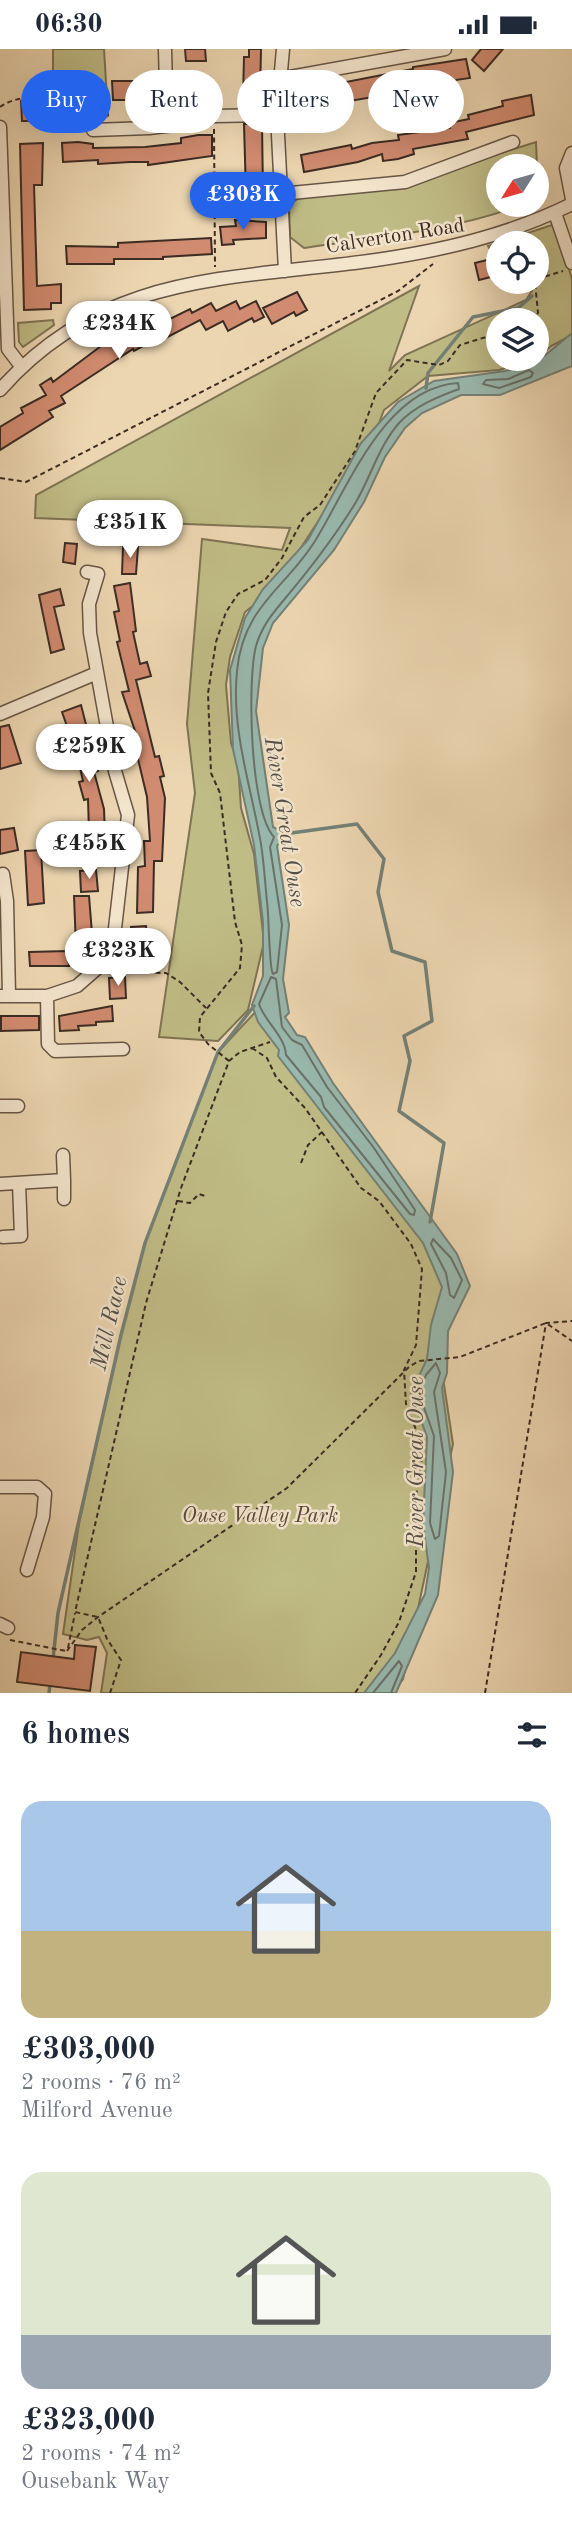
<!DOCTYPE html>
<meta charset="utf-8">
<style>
:root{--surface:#fff;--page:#f2f2f3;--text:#1f2937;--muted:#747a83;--accent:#2563eb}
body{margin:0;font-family:"Old Standard TT",serif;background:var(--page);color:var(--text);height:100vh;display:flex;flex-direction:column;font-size:26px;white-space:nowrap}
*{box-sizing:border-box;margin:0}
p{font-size:23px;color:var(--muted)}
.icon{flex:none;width:38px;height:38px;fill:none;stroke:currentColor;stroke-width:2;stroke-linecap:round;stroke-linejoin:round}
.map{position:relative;height:1644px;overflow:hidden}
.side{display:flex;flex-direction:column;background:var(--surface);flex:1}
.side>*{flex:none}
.banner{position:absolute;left:21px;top:21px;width:530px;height:63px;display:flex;gap:14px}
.needle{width:46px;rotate:233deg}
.fabs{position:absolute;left:486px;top:105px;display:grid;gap:14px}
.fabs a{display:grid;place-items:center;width:63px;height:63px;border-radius:50%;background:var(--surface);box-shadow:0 7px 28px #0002;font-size:35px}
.price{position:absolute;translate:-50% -60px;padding:0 16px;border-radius:24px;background:#fff;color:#222;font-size:23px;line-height:46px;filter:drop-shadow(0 2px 4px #0008)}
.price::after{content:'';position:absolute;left:50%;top:42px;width:21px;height:16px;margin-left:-10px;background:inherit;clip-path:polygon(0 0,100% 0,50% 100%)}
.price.current{background:var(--accent);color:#fff}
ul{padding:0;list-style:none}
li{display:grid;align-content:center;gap:14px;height:371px;padding:0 21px}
li span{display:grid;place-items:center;height:217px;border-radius:21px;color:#555}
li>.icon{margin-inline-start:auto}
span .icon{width:126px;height:126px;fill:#fffc;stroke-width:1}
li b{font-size:30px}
h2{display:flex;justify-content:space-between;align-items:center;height:84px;padding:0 21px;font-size:30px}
.pill{padding:0 24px;border-radius:32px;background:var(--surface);box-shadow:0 7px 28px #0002;font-size:24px;line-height:63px}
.pill.current{background:var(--accent);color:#fff}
.status{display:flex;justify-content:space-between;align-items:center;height:49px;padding:0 35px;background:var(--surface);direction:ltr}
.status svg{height:19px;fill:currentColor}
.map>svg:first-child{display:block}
</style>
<div class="status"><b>06:30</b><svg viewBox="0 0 49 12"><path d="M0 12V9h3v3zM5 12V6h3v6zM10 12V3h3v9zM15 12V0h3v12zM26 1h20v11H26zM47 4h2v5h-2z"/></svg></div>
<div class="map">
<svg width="572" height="1644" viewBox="0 0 572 1644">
<rect width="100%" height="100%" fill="#ecd6b1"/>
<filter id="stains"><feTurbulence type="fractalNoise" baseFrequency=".00286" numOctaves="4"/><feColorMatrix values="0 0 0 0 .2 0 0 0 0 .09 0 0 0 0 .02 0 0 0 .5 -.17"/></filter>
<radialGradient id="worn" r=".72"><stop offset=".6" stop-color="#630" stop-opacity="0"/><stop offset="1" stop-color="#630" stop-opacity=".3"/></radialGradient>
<!-- green -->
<path fill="#c0bc86" stroke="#7e7454" stroke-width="2" d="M53,0h51l4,67 -13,7 -35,2v-21l-7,-1z
M536,93l1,24h-38v39h22c-69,26 -144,32 -217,43l-14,-11 -1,-32 14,-10 104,-12z
M555,175l17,55v56l-21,11 -14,13v-39h-38v39h38l-38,11 -71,6 -44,34 -10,26 -87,133 -19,25 -23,18 -15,45 -4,28 5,58 7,21 3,44 13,46 10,88 -16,68 -30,31 -59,-4 36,-244 -8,-69 15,-185 80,11 8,-22 -255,-10 1,-23 383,-209 -30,85 16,-16 121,-55 7,-11 -1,-7h5v-39h-38v8h-8l-3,-5z
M53,271l1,5 -31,22 -4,-5 -1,-19z
M260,958l204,270 -24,81 13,86 -50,235 -10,14h-292l6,-40 -8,-16 -12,3 -24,-6 16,-111 42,-188 24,-92 73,-191z"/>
<!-- water -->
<path fill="#99b9af" stroke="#748177" stroke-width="2" d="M572,284v33l-72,29h-39l-39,18 -17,15 -20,29 -21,45 -30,48 -61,73 -10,25 -7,63 17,116 13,7 -9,12 12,79 -6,54 6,34 -4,4 12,18 8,2 28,46 124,171 13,32 -22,45 -1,42 -5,15 11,84 -15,123 -42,98h-32l31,-40 30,-59 4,-26 -6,-44 4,-87 -16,-44 16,-34 4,-34 11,-38 -19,-44 -145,-187 1,-6 -21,-28 -6,-17 11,-29v-54l-9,-77 -21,-96 -3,-79 15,-52 18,-29 45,-49 53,-97 37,-41 36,-21 71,-10 33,-10z"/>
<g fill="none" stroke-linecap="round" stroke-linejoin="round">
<!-- shore -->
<path stroke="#6a7269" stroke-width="2" d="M529,321l4,3 -2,4 -32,11 -16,-4 3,-4 22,-1z
M458,334l1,6c-22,8 -44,17 -60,34 -20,23 -28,53 -43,79 -22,36 -46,67 -73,99 -11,13 -22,27 -27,45 -9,35 -6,166 18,191l-4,10 12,78 -5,47 -4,2c-4,-5 -4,-59 -6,-72 -2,-20 -3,-39 -6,-58 -10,-58 -30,-114 -24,-173 6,-65 49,-83 78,-130 33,-53 70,-154 143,-158z
M271,928l5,2 6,48 10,13 10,5 25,42 47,61 41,62 -1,5 -4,-1 -86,-107 -3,-10 -35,-42c-1,-19 -21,-33 -27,-51z
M433,1190l18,19 11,22 -8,18 -4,-3 -4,-22 -15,-29z
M436,1314l4,10 -6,19 12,80 -7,64 -4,3 -5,-16 4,-87 -15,-43 7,-18z
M373,1644l26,-32 3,5 -11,27"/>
<!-- stream -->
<path stroke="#748177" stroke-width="3.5" d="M426,339l2,-15 45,-56 45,-9 14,-12
M284,785l73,-10 27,35 -6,33 14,59 33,11 7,59 -28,15 6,25 -11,50 45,32 -14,79
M53,1610l5,-46 63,-278 24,-92 73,-191 36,-46
M49,1644l1,-9"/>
</g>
<!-- building -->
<path fill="#d18b70" stroke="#3c2c23" stroke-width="2" d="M185,0h20l1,12h-20z
M249,0h12l-1,48h-17l1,-40h5z
M481,0h22l-19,22 -12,-11z
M466,10l4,19 -97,14v5l-29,5 1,8 -49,4v-18l51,-9 -1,-5 67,-13v-2z
M202,27l1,23 -20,1 2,-23z
M112,32h32l2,19h-33z
M531,46l3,20 -68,17 2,7 -55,10 1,5 -16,5 -15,2 -1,-7 -24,8 -54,10 -3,-17 50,-10 1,4 20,-6 27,-3 -1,-5 52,-7 -1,-5 20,-4 -1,-4 35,-9 -1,-5z
M21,52h19l1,20h-19z
M244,75h18l1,68 -17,1z
M198,86h14v21l-64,9v-3h-18l-32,2v-4l-35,2 -1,-19 16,-1 15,2v4l52,-1 36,-4v-5z
M43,94l-1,42h-8l3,101 24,-2v19h-10v6l-27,1 -4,-166z
M235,171l31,2v16l-33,2 1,4 -12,1 -2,-18 16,-1z
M211,189l1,16 -49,3v2h-49v5h-47l-1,-18 52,1v-4z
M499,208v18l-20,5 -4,-17z
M297,243l10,18 -11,6 -2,-4 -22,12 -9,-16z
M236,252l4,8 16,-8 8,16 -10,5 -2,-4 -24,13 -5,-10 -17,9 -6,-10 -42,22 -2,-3 -22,12 -1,-2 -72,47 4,7 -16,8 4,6 -53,33v-23l23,-14 -2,-5 25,-13 -6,-10 11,-7 2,4 48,-36 41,-21 2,3 24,-13 2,4 20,-10 2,4 19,-10 5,8z
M65,494l12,1 -2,20 -12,-2z
M123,498h15l-2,27h-14z
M130,534l6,48 -3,1 7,32 7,-2 4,14 -15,4 19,77 4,-1 5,20 -4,1 5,21 -3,63h-8l-1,51 -16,1 1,-46 7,-1 -1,-25h6l-3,-44 -14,-59 4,-1 -15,-45 7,-1 -12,-49 3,-1 -6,-29 5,-1 -5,-25z
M60,540l4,16 -10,2 10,42 -13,4 -12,-58z
M81,656l17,66 -4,1 10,37 2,54 -16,2 -2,-66 -4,1 -5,-18 4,-1 -12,-53 -3,1 -6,-17z
M9,676l12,38 -21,6v-42z
M14,779l4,22 -18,4v-24z
M41,801l3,53 -16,2 -3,-54z
M96,821l2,21 -17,1 -1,-21z
M74,847h15l4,50 -17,1z
M146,877l1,11h-6l2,10 -5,1 1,10 -15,2 -1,-11h4l-1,-11h5v-11z
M68,902l1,15h-39l-1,-14z
M125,928l1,21 -16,1 -1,-21z
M112,957l1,15 -17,1v3l-18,1 1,4 -19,1 -1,-15z
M1,967h38v14l-38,1z
M75,1596l21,2 -6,44 -73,-9 4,-30 53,7z"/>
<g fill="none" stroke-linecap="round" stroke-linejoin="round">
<!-- minor casing -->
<g stroke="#685646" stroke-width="15">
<path id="minor" d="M165,0l2,77
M283,0l-6,66 8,156
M279,30l166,-30
M0,78l8,222 13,17
M93,81l56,-2 42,-5 23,-7 63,-1
M572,104l-6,15 6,31
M281,145l124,-12 108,-40
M555,164l17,50
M0,341c103,-117 227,-110 369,-129 71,-10 138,-25 203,-57
M0,665l97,-41
M3,825l4,27 2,95
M0,947h47l30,-10 24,-21 13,-28 14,-122 -13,-44 -25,-138 -1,-29 9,-30 -11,-2
M47,947l1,48 7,7 68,-2
M0,1057h18
M64,1131v19
M0,1135l64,-4 -1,-25
M3,1188l18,-1 -2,-53
M0,1438h37l8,7 -2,23 -16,53
M0,1575l8,4"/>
</g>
<!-- path -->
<path stroke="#3c2c23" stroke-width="2" stroke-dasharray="5 3.5" stroke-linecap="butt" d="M0,58c30,-21 77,-2 109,8
M214,80l1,138
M537,230l26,-8
M531,271l7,-7 -3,-31
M0,429l26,4 372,-191 35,-27
M113,923l53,1 14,9 26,26
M252,999l15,10 9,19 29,31 56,80 18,13 32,43 11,25 -6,76 -12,25 2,34 14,36 2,17 -6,39v76l-17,50 -18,33 -26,38
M229,1012l-21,-17 -9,-12 1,-15 40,-49 2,-23 -7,-23 -15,-129 -9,-20 -3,-80 8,-51 10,-30 12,-18 27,-14 17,-22 22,-41 16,-12 35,-54 21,-58 31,-33 32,5 9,-4 12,-16 39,-12
M301,1114l7,-18 14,-13
M178,1152l12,2 9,-9 6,2
M10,1591l56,11
M68,1599l7,-35
M67,1602l15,-21 16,-13 189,-129 123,-122 9,-5 41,-4 86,-34 26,18
M110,1644l11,-33 -14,-21 -9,-22 -23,-5 71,-309 35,-115 48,-127 11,-9 30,-10
M485,1644l61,-370 26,-2"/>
<!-- minor -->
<use href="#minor" stroke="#f3e4cc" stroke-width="12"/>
</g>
<g text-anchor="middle" stroke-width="5" stroke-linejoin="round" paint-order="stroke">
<!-- street labels -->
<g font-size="21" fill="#3c2c23" stroke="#f3e4cc">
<text transform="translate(395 186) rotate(-9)" y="7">Calverton Road</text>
</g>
<!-- park labels -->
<g font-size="21" font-style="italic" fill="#564937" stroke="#f3e4cc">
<text x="260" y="1473">Ouse Valley Park</text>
</g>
<!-- water labels -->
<g font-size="23" font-style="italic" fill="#534f46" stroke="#f3e4cc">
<text transform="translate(286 773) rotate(81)" y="8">River Great Ouse</text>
<text transform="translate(108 1274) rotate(-77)" y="8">Mill Race</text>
<text transform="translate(415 1413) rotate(-90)" y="8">River Great Ouse</text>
</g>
</g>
<rect width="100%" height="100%" filter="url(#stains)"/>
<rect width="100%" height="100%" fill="url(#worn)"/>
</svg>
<div class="fabs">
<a><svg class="needle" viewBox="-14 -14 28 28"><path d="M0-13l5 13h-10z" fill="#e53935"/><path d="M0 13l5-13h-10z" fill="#747a83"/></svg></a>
<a><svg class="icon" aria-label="locate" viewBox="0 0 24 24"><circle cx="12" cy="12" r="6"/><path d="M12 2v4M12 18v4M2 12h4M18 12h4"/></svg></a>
<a><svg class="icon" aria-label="layers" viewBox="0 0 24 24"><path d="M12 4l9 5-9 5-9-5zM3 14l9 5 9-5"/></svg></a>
</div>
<b class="price current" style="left:243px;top:183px">£303K</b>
<b class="price" style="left:119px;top:312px">£234K</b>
<b class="price" style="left:130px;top:511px">£351K</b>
<b class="price" style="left:89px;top:735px">£259K</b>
<b class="price" style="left:89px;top:832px">£455K</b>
<b class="price" style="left:118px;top:939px">£323K</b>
<div class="banner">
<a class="pill current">Buy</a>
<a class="pill">Rent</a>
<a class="pill">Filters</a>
<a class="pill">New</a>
</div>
</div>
<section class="side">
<h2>6 homes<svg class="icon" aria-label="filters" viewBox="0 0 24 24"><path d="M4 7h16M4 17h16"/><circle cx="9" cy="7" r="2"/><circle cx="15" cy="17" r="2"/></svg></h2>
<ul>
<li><span style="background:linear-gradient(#a9c7e8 60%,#c2b280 0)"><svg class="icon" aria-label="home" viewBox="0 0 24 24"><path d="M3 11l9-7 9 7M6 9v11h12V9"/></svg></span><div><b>£303,000</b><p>2 rooms · 76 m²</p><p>Milford Avenue</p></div></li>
<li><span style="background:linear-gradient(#dfe7d0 75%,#9aa5b1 0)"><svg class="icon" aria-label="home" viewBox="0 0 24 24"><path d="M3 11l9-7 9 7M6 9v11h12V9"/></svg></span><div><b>£323,000</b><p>2 rooms · 74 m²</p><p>Ousebank Way</p></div></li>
</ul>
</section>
